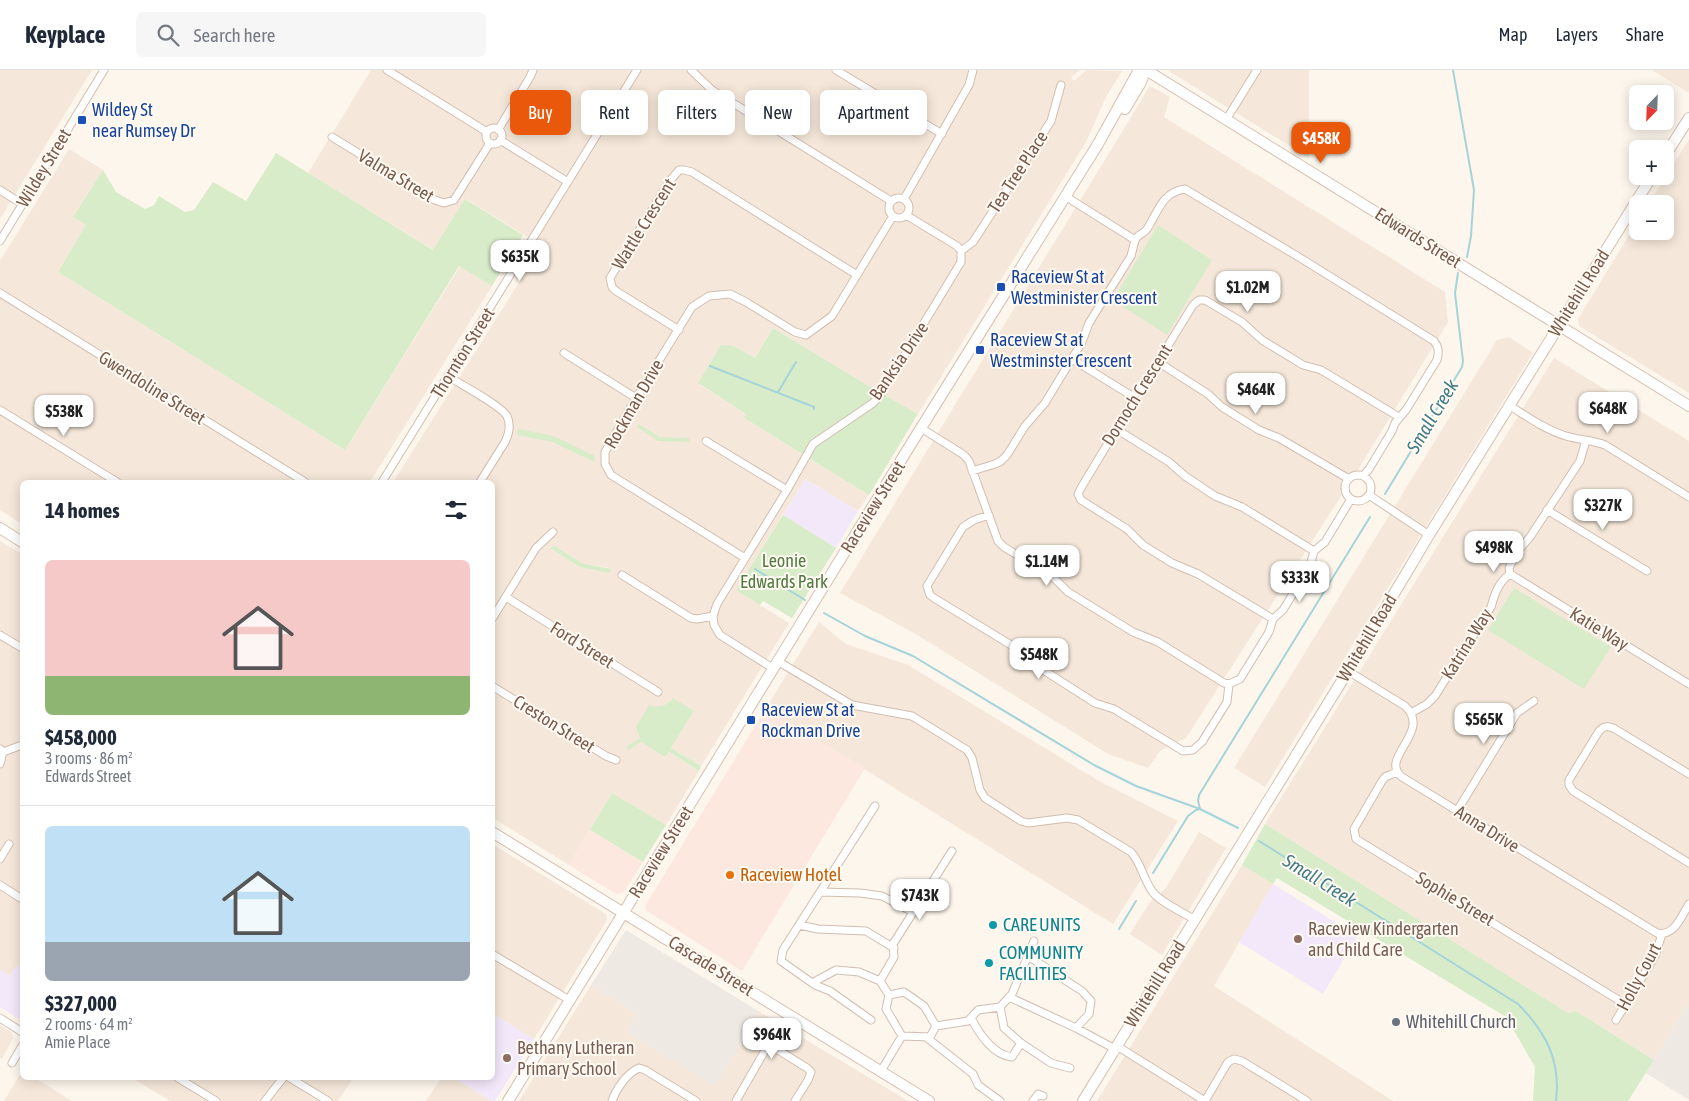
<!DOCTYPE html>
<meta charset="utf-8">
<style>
:root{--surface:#fff;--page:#f6f6f7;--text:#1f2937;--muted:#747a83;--line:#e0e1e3;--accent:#ea580c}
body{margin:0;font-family:"Asap Condensed",sans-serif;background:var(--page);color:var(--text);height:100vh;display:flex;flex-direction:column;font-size:19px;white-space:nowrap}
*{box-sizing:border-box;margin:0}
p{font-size:16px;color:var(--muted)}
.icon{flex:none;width:28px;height:28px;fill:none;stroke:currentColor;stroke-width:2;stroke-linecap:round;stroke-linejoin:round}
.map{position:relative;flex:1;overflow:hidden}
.details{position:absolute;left:20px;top:410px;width:475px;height:600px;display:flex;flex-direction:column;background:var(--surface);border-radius:8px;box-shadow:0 2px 12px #0003}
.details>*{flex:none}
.top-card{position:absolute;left:510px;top:20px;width:475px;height:45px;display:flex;gap:10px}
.needle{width:32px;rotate:203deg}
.buttons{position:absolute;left:1629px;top:15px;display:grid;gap:10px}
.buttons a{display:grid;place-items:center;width:45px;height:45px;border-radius:8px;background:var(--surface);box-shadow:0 2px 12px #0003;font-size:25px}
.price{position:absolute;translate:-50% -42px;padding:0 11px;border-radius:10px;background:#fff;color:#222;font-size:16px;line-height:32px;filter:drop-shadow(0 1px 2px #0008)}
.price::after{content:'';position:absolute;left:50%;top:30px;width:15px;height:11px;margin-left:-8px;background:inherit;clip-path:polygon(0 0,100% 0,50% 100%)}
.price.selected{background:var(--accent);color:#fff}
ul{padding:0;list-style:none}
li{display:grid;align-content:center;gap:10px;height:265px;padding:0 25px}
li+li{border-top:1px solid var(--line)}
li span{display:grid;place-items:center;height:155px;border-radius:8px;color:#555}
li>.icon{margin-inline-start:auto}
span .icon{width:90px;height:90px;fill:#fffc;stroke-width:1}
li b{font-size:21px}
h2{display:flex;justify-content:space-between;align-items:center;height:60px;padding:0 25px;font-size:21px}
.pill{padding:0 18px;border-radius:8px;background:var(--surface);box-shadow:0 2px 12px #0003;font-size:18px;line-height:45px}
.pill.selected{background:var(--accent);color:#fff}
header{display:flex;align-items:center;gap:30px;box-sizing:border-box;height:70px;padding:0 25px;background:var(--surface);border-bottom:1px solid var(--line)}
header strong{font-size:24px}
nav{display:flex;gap:28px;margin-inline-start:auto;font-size:18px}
.search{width:350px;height:45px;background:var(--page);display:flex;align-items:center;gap:12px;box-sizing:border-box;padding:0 18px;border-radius:8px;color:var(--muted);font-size:19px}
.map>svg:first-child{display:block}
</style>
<header>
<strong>Keyplace</strong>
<div class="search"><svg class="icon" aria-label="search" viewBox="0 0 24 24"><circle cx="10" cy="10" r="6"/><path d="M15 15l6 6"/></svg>Search here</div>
<nav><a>Map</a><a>Layers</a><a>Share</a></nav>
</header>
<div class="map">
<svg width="1689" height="1031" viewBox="0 0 1689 1031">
<rect width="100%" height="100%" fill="#fdf6ec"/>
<!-- residential -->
<path fill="#f5e8da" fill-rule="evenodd" d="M0,0h92l-92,149z
M371,0h709l-9,7 3,4 13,-11 35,1 -16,26 -20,45 -168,272 -51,-29 -94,-57 -18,30 -21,-12 -34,39 46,29 -2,4 125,77 -11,16 -53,-32 -69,111 53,33 -88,143 -30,-18 23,-37 -24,-9 -7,4 -7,1 -16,31 -11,12 12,-8 24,15 3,-5 31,19 -33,54 -54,-32 -43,72 -76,-47 -1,-336h-99l149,-236 -76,-47 -32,51 -126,-77zM518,365l36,1 40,26 -42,-20zM555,476l27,17 28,5 -30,-1 -30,-19z
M1167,0h142v88z
M1652,0h37v23z
M1150,16l20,11 -6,20 281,175 3,30 -89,146 -173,270 -26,13 -12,17 -40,-14 -194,-121 -74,-40z
M1689,69v254l-110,-67 -1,-7 59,-97 1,9h27v-27h-16z
M69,79l34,21 -30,47 14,8 -29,47 287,178 115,-184 32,20 -122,196h-348v42l-22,-14v-249z
M1509,267l24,16 -268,434 -31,-19 263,-428z
M1554,288l135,83v562l-35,57 -78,-49 -8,2 -303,-189z
M0,471l22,13v414l-5,-3 -7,11 -10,-6z
M819,552l27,22 62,21 191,116 79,40 -65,103 -347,-216z
M1199,762l27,16 -64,107 -32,-21 20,-32 16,-14z
M492,774l114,70 1,6 -73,119 -41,-25z
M1242,795l31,19 -59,102 179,115h-296z
M591,915l46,29 -11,18 89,53 45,-73 148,89h-389z
M0,955l11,7 2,6 -11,21 -2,-1z
M22,1001v7h13l37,23h-68z
M132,1008h221l-15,23h-168z
M441,1008h13l38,23h-66z"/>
<!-- commercial -->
<path fill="#fde8e0" d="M766,638l99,60 -123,203 -95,-60 -2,-5z
M590,760l53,32 -20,31 -7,1 -47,-29z"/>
<!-- industrial -->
<path fill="#efe9e4" d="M626,860l134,82 -45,74 -89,-54 11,-18 -46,-29z
M1689,933v97l-43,-27z"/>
<!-- education -->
<path fill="#f3e8fa" d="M805,409l53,32 -22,37 -53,-33z
M1273,814l85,52 -35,58 -84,-52z
M17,895l5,3v52l-8,-4 -14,-9v-37l10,6z
M493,944l41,25 -39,62h-3l-38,-23h38z"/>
<!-- green -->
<path fill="#d8ecc9" d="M276,83l157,97 32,-51 58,36 -31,51 -33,-20 -114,184 -287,-178 28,-47 -13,-8 30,-47 13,22 29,17 9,-4 5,-9 26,16 9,-2 19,-28 33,19z
M1158,155l54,35 -45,75 -54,-35z
M773,258l94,57 51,29 -49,81 -125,-77 2,-4 -48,-31 23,-38 13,1 21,12z
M639,354l21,13 29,1v4l-31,-1 -21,-14z
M518,359l36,7 41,20 -1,6 -42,-20 -35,-7z
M783,445l53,33 -44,70 -29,-17 -3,4 -24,-15z
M555,476l27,17 29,6 -2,4 -29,-6 -30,-19z
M1514,518l97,59 -27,42 -96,-59z
M673,628l21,13 -23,37 30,18 -2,5 -30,-19 -4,5 -24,-15 -12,8 -3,-3 14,-9 -4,-11 13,-22c10,3 18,1 24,-7z
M612,723l54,32 -23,37 -53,-32z
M1265,754l303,189 8,-2 78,49 -26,41h-95l2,-34 -29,-50 -229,-139 -4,6 -31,-19z"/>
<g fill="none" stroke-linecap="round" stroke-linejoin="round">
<!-- stream -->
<path stroke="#a5d3da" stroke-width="2" d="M1453,0l21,120 -3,46 -4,21
M710,296l104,41v2
M778,322l18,-30
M1385,424l77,-127 1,-6 -8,-68 3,-20
M755,499l50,31
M824,543l41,23 48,20 181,109 42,21 64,23
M1238,758l-38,-19 -2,-8 1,-6 171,-278
M1259,771l259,163c28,28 43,57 38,97
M1153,803l35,-57 8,-6 4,-1
M1119,859l17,-28"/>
<!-- street casing -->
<g stroke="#d1beb0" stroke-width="9">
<path id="street" d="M387,0l100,62
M691,0l21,20 179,111
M836,0l106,64
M1226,50l31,-50
M486 66a8 8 0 1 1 16 0a8 8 0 1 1-16 0Z
M498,60l32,-53 3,-7
M332,67l103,63 9,3 10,-3 36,-57
M500,70l68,42
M0,120l22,14
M1065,126l70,44c3,-6 9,-6 12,-11 11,-17 15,-37 38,-40l117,70 132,82c5,6 5,11 3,19l-31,50 -11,13 -3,8 -23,38 -6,7
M889 138a10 10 0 1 1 20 0a10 10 0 1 1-20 0Z
M904,129l65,-114 4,-15
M0,171l104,-171
M961,181l12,-9 78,-121 10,-36
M0,223l305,189
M679,260l-63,-39 -4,-4 -2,-9 59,-96 10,-12h5l8,2 165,103
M564,283l72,45
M1072,289l60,37
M1158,292l50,32 14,13 37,23 20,8 70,41
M449,307c13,8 51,28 58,39 4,9 2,18 -2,26l-25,40
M1510,336c18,11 36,24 56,30 13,4 27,4 39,9l84,52
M0,340l117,72
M921,358l43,27 5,6 29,80 6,6 48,29 16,16 65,40 25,10 66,41 5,1 11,-5 29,-47 4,-13 10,-9 27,-44 4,-15 11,-9 26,-43
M1116,359l53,33 16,14 30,20 27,11 72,44
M706,371l81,49
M972,401l23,-7 6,-3 6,-6 18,-29 20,-23 37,-61 7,-19 42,-67 4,-16
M1345 418a13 13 0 1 1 26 0a13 13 0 1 1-26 0Z
M382,412l255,-412
M1369,425l60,40
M1547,440l100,61
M989,445l-15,5 -11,7 -36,59 3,9 4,3 77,47 15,14 69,44 19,6 69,42 10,-1 9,-8 25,-40 2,-18
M745,488l-134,-83 -6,-11v-12l31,-54 56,-91 17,-11 21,-2 16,8 49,30 11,3 26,-19 61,-100
M1510,504l179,110
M622,505l69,43 6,1 16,-3
M506,527l152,95
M492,549l44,-71 17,-16
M1273,549l-75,-45 -26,-11 -29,-18 -16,-16 -46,-29 -3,-6 3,-6 48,-80 3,-12 10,-8 51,-83 6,-5h6l37,22 20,18 41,25 18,5 78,47
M0,565l22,13
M779,592l73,43 60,11 55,34 5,8 8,32 5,8 36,23 7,2 39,-5 11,2 53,32c10,11 12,26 21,39 7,11 31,21 43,29
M774,599l-54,-34 -6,-10 -1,-9 4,-12 70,-114 26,-46 60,-41 6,-6 82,-135v-11l-4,-5 -51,-31
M1348,601l57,35c28,26 -27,52 -3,71l255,156c17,4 24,-16 32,-29
M492,616l114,70 10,4
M1411,643l16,-9 8,-8 56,-89c4,-14 7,-24 19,-33l-1,-6 8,-16 13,-15 50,-76 6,-21
M3,682l19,-7
M0,694l3,-12 -3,-3
M1397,702l-12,5 -3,4 -28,48 2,10 269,165
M1689,704l-74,-45c-7,-3 -10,-4 -16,2l-30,49v5l4,6 116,72
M1457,741l60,-98 17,-12
M0,789l9,-15
M0,815l22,14
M820,822l40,1 22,3 31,16
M799,855l19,4 48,2 28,17
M492,884l79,47
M1028,886l54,35 9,10 -2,13 -13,14
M812,913l24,-13 23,2 21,9
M889,925l-9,-14 14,-24 -1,-13 59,-93
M1009,927l67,31 39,21
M1000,937l4,21 17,15 30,20 19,5
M0,948l22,14
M971,948c9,17 22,37 41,39l9,-14
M871,950l-41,-29 -15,-6 -34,-24 2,-11 92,-144
M1616,950l39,-64 7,-22
M936,956l32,-5 10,-11 22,-3 12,-13 22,-53
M926,967l47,37 5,11 22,16
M1117,976l88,55 23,-39 6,-3 8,2 65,40
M12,993l10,-17
M881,1001l21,-35 -16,-27 3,-14 15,-3 20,14 12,20 -6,11 -28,-1
M178,1008l38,23
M290,1008l38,23
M265,1031l18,-23
M612,1031c4,-12 15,-28 27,-33l6,2 51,31
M736,1031l31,-54 3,-2 37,23 4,4 -3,8 -13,21
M1033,1031l5,-7 5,2"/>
</g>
<!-- secondary casing -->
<g stroke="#d6c0b0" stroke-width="12">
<path id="secondary" d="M1125,39l15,-25 6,-14 543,336
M1665,86l24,-38
M0,458l22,14
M492,762l437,269
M508,1031l403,-657 187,-300 41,-74
M1083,1031l265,-430 81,-136 223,-359"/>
</g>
<!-- street -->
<use href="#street" stroke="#fff" stroke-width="7"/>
<!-- secondary -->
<use href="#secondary" stroke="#fff" stroke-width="10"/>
</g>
<!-- markers -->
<g fill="#1a4fb4" stroke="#fffaf3" stroke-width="2">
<rect x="77" y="45" width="10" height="10" rx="2.5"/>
<rect x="996" y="212" width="10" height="10" rx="2.5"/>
<rect x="975" y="275" width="10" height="10" rx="2.5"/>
<rect x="746" y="645" width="10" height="10" rx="2.5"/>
</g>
<circle fill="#e8710a" stroke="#fffaf3" stroke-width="2" cx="730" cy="805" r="5"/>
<g fill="#0f9aa8" stroke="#fffaf3" stroke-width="2">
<circle cx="993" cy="855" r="5"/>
<circle cx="989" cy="893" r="5"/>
</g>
<g fill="#8d6e63" stroke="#fffaf3" stroke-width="2">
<circle cx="1298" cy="869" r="5"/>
<circle cx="507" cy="988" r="5"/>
</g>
<circle fill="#6b7280" stroke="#fffaf3" stroke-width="2" cx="1396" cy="952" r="5"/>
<g text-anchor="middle" stroke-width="4" stroke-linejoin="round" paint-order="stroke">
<!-- transit labels -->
<g font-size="18" fill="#164399" stroke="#fffaf3" text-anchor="start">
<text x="92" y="46">Wildey St<tspan x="92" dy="21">near Rumsey Dr</tspan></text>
<text x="1011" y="213">Raceview St at<tspan x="1011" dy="21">Westminister Crescent</tspan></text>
<text x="990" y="276">Raceview St at<tspan x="990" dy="21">Westminster Crescent</tspan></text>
<text x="761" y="646">Raceview St at<tspan x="761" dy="21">Rockman Drive</tspan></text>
</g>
<!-- street labels -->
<g font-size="18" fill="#7a5c4d" stroke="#fffaf3">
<text transform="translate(44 98) rotate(-59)" y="6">Wildey Street</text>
<text transform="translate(1018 102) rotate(-57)" y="6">Tea Tree Place</text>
<text transform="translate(396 106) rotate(31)" y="6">Valma Street</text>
<text transform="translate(644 154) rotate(-58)" y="6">Wattle Crescent</text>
<text transform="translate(1418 168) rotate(32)" y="6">Edwards Street</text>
<text transform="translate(1579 223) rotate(-58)" y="6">Whitehill Road</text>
<text transform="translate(463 283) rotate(-58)" y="6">Thornton Street</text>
<text transform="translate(899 291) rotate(-56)" y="6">Banksia Drive</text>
<text transform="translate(152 318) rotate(32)" y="6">Gwendoline Street</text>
<text transform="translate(1137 325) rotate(-58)" y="6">Dornoch Crescent</text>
<text transform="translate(634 334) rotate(-60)" y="6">Rockman Drive</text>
<text transform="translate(873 437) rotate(-58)" y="6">Raceview Street</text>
<text transform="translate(1599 559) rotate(32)" y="6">Katie Way</text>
<text transform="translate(1367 568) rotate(-59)" y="6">Whitehill Road</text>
<text transform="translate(1467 574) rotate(-58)" y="6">Katrina Way</text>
<text transform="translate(582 575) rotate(32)" y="6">Ford Street</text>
<text transform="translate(554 654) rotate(32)" y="6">Creston Street</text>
<text transform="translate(1487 759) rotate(32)" y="6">Anna Drive</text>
<text transform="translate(661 782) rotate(-58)" y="6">Raceview Street</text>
<text transform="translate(1455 829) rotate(31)" y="6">Sophie Street</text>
<text transform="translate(711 896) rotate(32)" y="6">Cascade Street</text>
<text transform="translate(1639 907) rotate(-62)" y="6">Holly Court</text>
<text transform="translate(1155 914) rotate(-58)" y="6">Whitehill Road</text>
</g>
<!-- park labels -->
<g font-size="18" fill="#537a41" stroke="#fffaf3">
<text x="784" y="497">Leonie<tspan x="784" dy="21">Edwards Park</tspan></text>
</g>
<!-- food labels -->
<g font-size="18" fill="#c56008" stroke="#fffaf3" text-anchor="start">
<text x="740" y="811">Raceview Hotel</text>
</g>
<!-- culture labels -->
<g font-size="18" fill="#0d838f" stroke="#fffaf3" text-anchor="start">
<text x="1003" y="861">CARE UNITS</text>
<text x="999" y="889">COMMUNITY<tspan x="999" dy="21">FACILITIES</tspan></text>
</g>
<!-- education labels -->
<g font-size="18" fill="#785e54" stroke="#fffaf3" text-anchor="start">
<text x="1308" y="865">Raceview Kindergarten<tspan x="1308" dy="21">and Child Care</tspan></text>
<text x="517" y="984">Bethany Lutheran<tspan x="517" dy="21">Primary School</tspan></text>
</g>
<!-- worship labels -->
<g font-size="18" fill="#5b616d" stroke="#fffaf3" text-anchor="start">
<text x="1406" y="958">Whitehill Church</text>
</g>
<!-- water labels -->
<g font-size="19" font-style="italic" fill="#437c86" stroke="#fffaf3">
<text transform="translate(1432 346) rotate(-59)" y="7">Small Creek</text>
<text transform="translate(1320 810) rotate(32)" y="7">Small Creek</text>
</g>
</g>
</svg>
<div class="buttons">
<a><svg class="needle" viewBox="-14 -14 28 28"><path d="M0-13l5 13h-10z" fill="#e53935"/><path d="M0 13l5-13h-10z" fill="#747a83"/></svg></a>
<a>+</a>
<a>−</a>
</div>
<b class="price selected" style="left:1321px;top:94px">$458K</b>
<b class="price" style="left:520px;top:212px">$635K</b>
<b class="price" style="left:1248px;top:243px">$1.02M</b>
<b class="price" style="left:1256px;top:345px">$464K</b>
<b class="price" style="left:1608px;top:364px">$648K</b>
<b class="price" style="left:64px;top:367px">$538K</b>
<b class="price" style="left:1603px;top:461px">$327K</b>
<b class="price" style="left:1494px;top:503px">$498K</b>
<b class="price" style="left:1047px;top:517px">$1.14M</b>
<b class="price" style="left:1300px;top:533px">$333K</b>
<b class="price" style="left:1039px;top:610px">$548K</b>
<b class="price" style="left:1484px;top:675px">$565K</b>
<b class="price" style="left:920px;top:851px">$743K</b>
<b class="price" style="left:772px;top:990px">$964K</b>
<div class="top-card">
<a class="pill selected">Buy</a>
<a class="pill">Rent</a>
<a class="pill">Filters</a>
<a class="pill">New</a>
<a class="pill">Apartment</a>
</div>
<section class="details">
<h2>14 homes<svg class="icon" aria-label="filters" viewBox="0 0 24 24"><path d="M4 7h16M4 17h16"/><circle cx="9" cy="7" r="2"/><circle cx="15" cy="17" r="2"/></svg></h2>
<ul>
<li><span style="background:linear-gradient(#f6c9c9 75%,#8fb573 0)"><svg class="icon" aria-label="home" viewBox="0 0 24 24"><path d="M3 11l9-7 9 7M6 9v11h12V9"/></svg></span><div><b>$458,000</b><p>3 rooms · 86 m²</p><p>Edwards Street</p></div></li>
<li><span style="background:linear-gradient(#bfe0f5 75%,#9aa5b1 0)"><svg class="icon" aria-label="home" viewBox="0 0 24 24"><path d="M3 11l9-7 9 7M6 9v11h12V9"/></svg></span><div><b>$327,000</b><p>2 rooms · 64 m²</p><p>Amie Place</p></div></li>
</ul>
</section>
</div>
